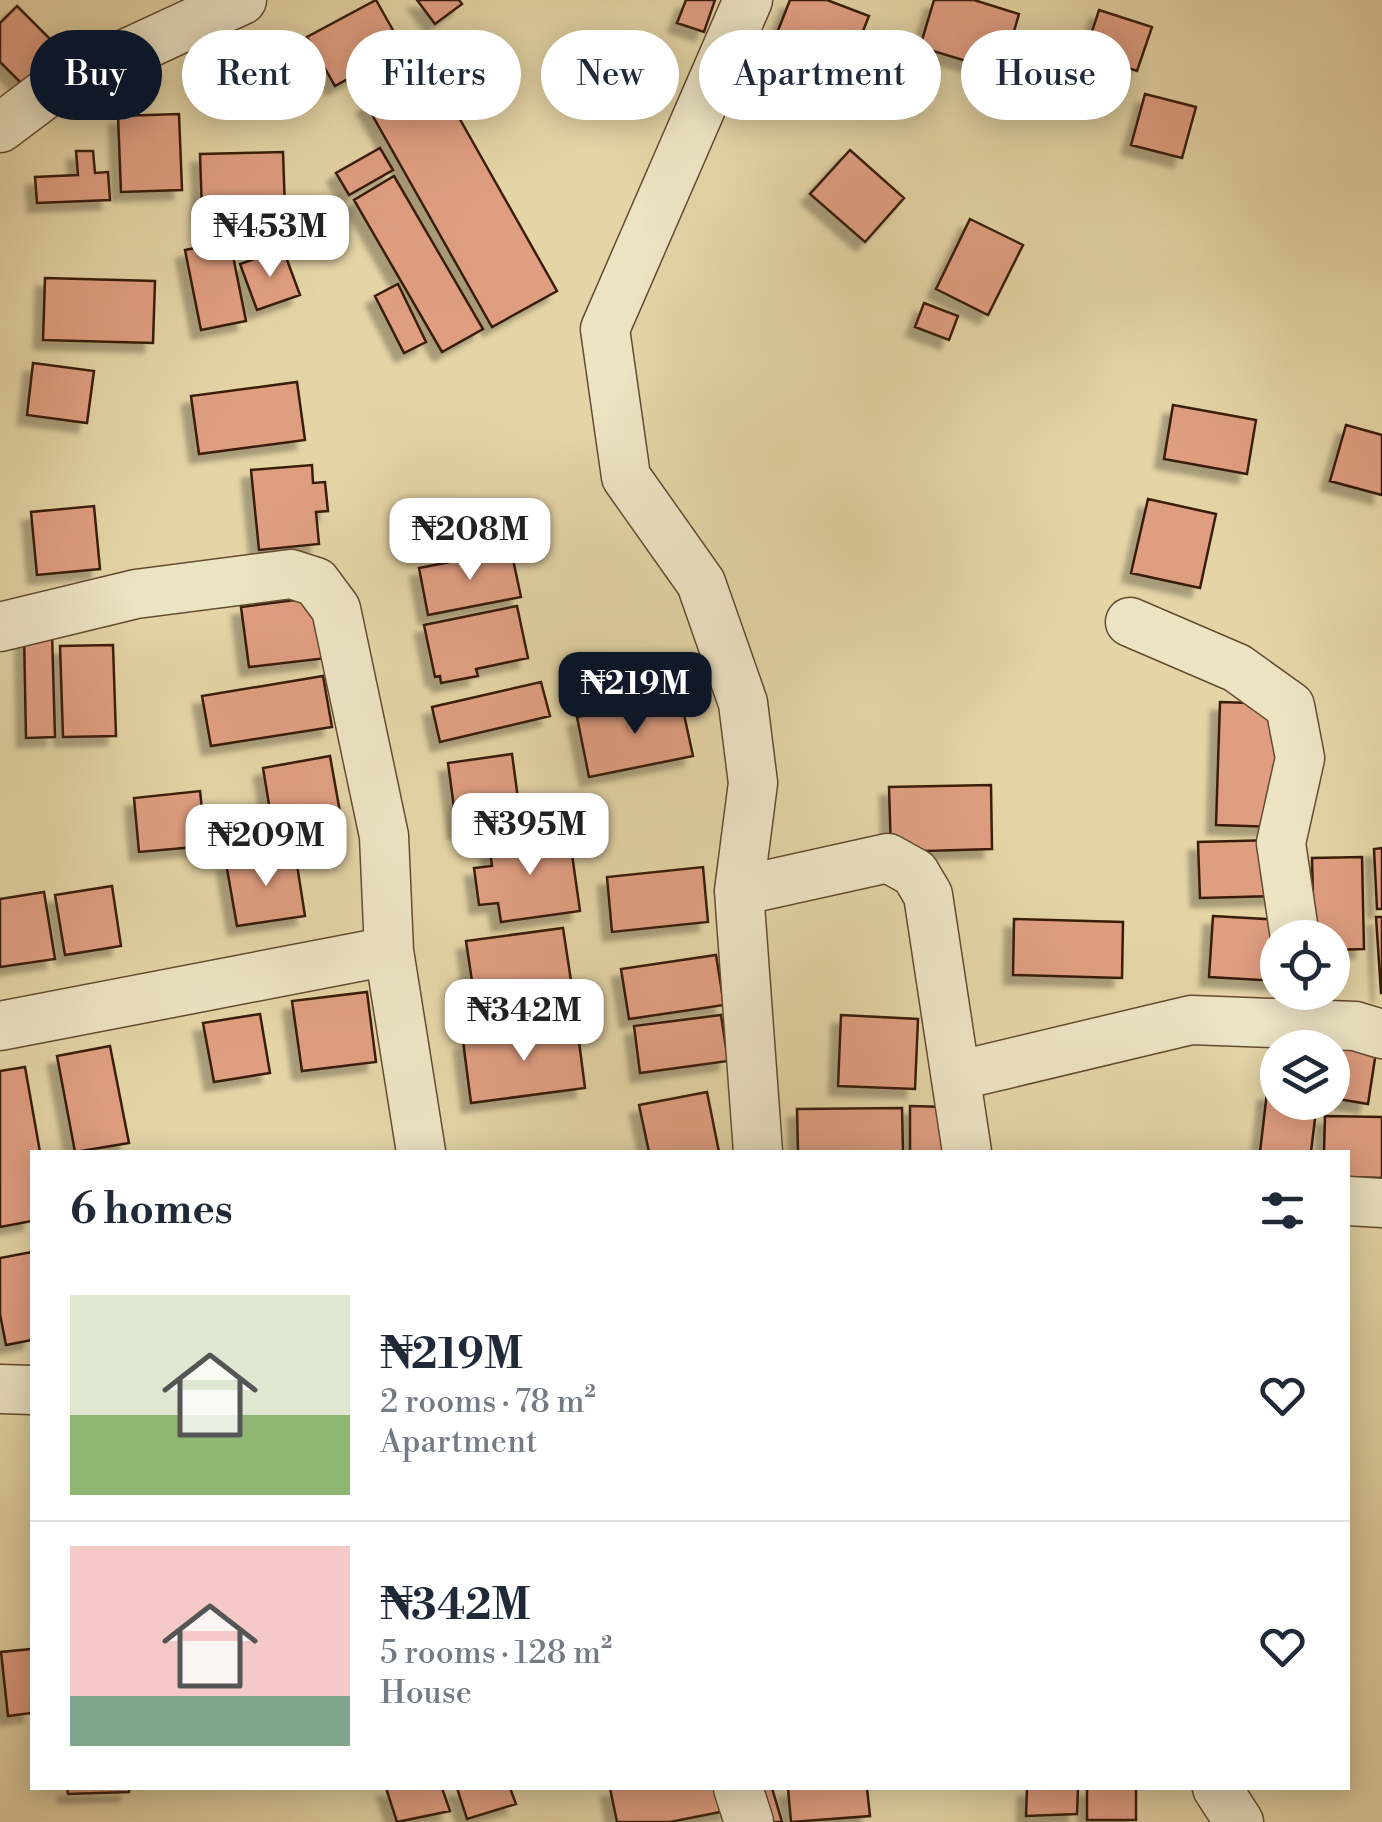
<!DOCTYPE html>
<meta charset="utf-8">
<style>
:root{--surface:#fff;--page:#f2f2f3;--text:#1f2937;--muted:#747a83;--line:#e0e1e3;--accent:#111827}
body{margin:0;font-family:"Libre Bodoni",serif;background:var(--page);color:var(--text);height:100vh;display:flex;flex-direction:column;font-size:38px;white-space:nowrap}
*{box-sizing:border-box;margin:0}
p{font-size:32px;color:var(--muted)}
.icon{flex:none;width:55px;height:55px;fill:none;stroke:currentColor;stroke-width:2;stroke-linecap:round;stroke-linejoin:round}
.map{position:relative;flex:1;overflow:hidden}
.details{position:absolute;left:30px;top:1150px;width:1320px;height:640px;display:flex;flex-direction:column;background:var(--surface);border-radius:0px;box-shadow:0 5px 25px #0003}
.details>*{flex:none}
.top-card{position:absolute;left:30px;top:30px;width:1322px;height:90px;display:flex;gap:20px}
.controls{position:absolute;left:1260px;top:920px;display:grid;gap:20px}
.controls a{display:grid;place-items:center;width:90px;height:90px;border-radius:50%;background:var(--surface);box-shadow:0 5px 25px #0003;font-size:50px}
.price{position:absolute;translate:-50% -85px;padding:0 22px;border-radius:20px;background:#fff;color:#222;font-size:32px;line-height:65px;filter:drop-shadow(0 2px 5px #0008)}
.price::after{content:'';position:absolute;left:50%;top:60px;width:30px;height:22px;margin-left:-15px;background:inherit;clip-path:polygon(0 0,100% 0,50% 100%)}
.price.selected{background:var(--accent);color:#fff}
ul{padding:0;list-style:none}
li{display:flex;align-items:center;gap:30px;height:250px;padding:0 40px}
li+li{border-top:2px solid var(--line)}
li span{display:grid;place-items:center;flex:none;width:280px;height:200px;border-radius:0px;color:#555}
li>.icon{margin-inline-start:auto}
span .icon{width:120px;height:120px;fill:#fffc;stroke-width:1}
li b{font-size:42px}
h2{display:flex;justify-content:space-between;align-items:center;height:120px;padding:0 40px;font-size:42px}
.pill{padding:0 35px;border-radius:45px;background:var(--surface);box-shadow:0 5px 25px #0003;font-size:35px;line-height:90px}
.pill.selected{background:var(--accent);color:#fff}
.map>svg:first-child{display:block}
</style>
<div class="map">
<svg width="1382" height="1822" viewBox="0 0 1382 1822">
<defs>
<filter id="shadow"><feDropShadow dx="-9" dy="9" stdDeviation="2.5" flood-color="#0004"/></filter>
</defs>
<rect width="100%" height="100%" fill="#e4d4a6"/>
<filter id="stains"><feTurbulence type="fractalNoise" baseFrequency=".002" numOctaves="4"/><feColorMatrix values="0 0 0 0 .2 0 0 0 0 .09 0 0 0 0 .02 0 0 0 .5 -.17"/></filter>
<radialGradient id="worn" r=".72"><stop offset=".6" stop-color="#630" stop-opacity="0"/><stop offset="1" stop-color="#630" stop-opacity=".3"/></radialGradient>
<!-- building -->
<path fill="#e09e81" stroke="#391e09" stroke-width="2.5" filter="url(#shadow)" d="M376,0l27,48 -68,38 -28,-49z
M417,0h42l3,4 -27,20z
M686,0h29l-11,32 -27,-9z
M790,0h37l42,16 -20,50 -74,-28z
M934,0h40l45,14 -17,58 -82,-25z
M17,6l52,52 -37,36 -32,-32v-39z
M1099,10l53,17 -15,44 -52,-18z
M747,41l36,10 -8,29 -36,-11z
M431,68l126,223 -65,36 -126,-223z
M1145,94l51,13 -14,51 -51,-13z
M179,114l3,76 -61,2 -3,-76z
M380,148l13,22 -44,25 -13,-22z
M850,150l54,48 -39,44 -55,-48z
M76,151h17l2,22 13,-1 2,28 -73,3 -2,-26 43,-2z
M283,152l2,58 -83,2 -2,-58z
M394,176l89,153 -41,23 -88,-152z
M970,219l53,26 -35,70 -52,-26z
M230,241l16,80 -45,9 -16,-80z
M283,249l17,46 -43,15 -17,-46z
M45,278l110,3 -2,62 -110,-3z
M398,284l28,58 -22,11 -29,-57z
M924,303l34,13 -9,24 -34,-13z
M33,363l61,8 -7,52 -60,-8z
M297,382l8,58 -106,14 -8,-58z
M1173,405l83,15 -9,54 -83,-15z
M1346,425l36,10v60l-52,-14z
M312,465l1,18 12,-1 3,29 -12,1 3,32 -60,6 -8,-80z
M1148,499l68,15 -16,74 -69,-15z
M94,506l6,63 -63,6 -6,-63z
M511,550l10,47 -93,18 -9,-47z
M319,597l8,61 -78,9 -8,-60z
M517,606l11,52 -52,11 2,7 -37,7 -1,-7 -5,1 -11,-52z
M52,632l3,105 -29,1 -2,-105z
M113,645l3,91 -53,1 -3,-91z
M323,676l9,51 -121,19 -9,-50z
M541,682l9,34 -110,26 -8,-35z
M680,696l13,60 -104,21 -12,-60z
M1220,702l61,2 -4,123 -61,-2z
M512,754l9,67 -64,9 -9,-67z
M330,756l13,73 -68,12 -12,-73z
M991,785l1,64 -101,3 -2,-65z
M200,791l6,55 -67,6 -5,-54z
M569,833l11,78 -79,11 -3,-19 -19,2 -5,-37 18,-2 -3,-22z
M1274,840l1,56 -75,2 -2,-56z
M1382,848v61h-5l-3,-60z
M295,852l10,64 -68,10 -11,-63z
M1362,857l2,92 -32,1v-12h-18l-2,-80z
M703,867l5,55 -96,10 -5,-55z
M112,886l9,60 -56,9 -10,-60z
M44,892l11,67 -55,8v-68z
M1213,916l69,4 -4,61 -69,-4z
M1376,917h6v76h-1z
M1014,919l109,3 -1,56 -109,-3z
M563,928l10,66 -97,14 -10,-67z
M716,955l8,50 -95,14 -8,-50z
M367,992l9,70 -74,9 -10,-70z
M260,1014l10,59 -56,9 -11,-59z
M721,1015l7,46 -88,12 -6,-47z
M841,1015l77,4 -3,70 -77,-3z
M577,1026l8,62 -114,15 -8,-62z
M1316,1042l60,10 -8,52 -36,-6v-50z
M110,1046l19,97 -54,9 -18,-96z
M25,1067l15,85h-8v69l-32,6v-156z
M707,1092l12,60h-70l-10,-47z
M1267,1092l11,1v9h39l-6,50h-51z
M910,1106l38,1 -1,45h-37z
M902,1108l1,44h-105l-1,-43z
M1325,1116l57,1v61l-34,-1v-25h-24z
M32,1252v88l-26,5 -6,-31v-56z
M32,1649v64l-24,3 -7,-64z
M67,1788h62v4l-61,2z
M386,1788h56l8,23 -53,11z
M457,1788h53l6,16 -49,15z
M610,1788h115l5,22 -60,12h-53z
M742,1788h30l10,34h-30z
M788,1788h79l3,28 -79,6z
M1027,1788h51l-1,26 -51,2z
M1087,1788h49v32h-49z"/>
<g fill="none" stroke-linecap="round" stroke-linejoin="round">
<!-- minor casing -->
<g stroke="#644c30" stroke-width="51">
<path id="minor" d="M748,0l-143,329 21,148 75,106 42,120 10,80 -14,108 19,261
M0,128l56,-42 186,-86
M1130,622l107,46 53,38 10,52 -19,85 14,95
M0,627l136,-33 155,-20 25,8 20,27 48,227 5,115 32,201
M739,891l149,-33 27,15 13,22 39,257
M0,1026l389,-75
M956,1076l235,-56 164,6 27,8
M1348,1201l34,2
M0,1389l32,1
M738,1788l11,34
M1217,1788l22,34"/>
</g>
<!-- minor -->
<use href="#minor" stroke="#ede3c5" stroke-width="48"/>
</g>
<rect width="100%" height="100%" filter="url(#stains)"/>
<rect width="100%" height="100%" fill="url(#worn)"/>
</svg>
<div class="controls">
<a><svg class="icon" aria-label="locate" viewBox="0 0 24 24"><circle cx="12" cy="12" r="6"/><path d="M12 2v4M12 18v4M2 12h4M18 12h4"/></svg></a>
<a><svg class="icon" aria-label="layers" viewBox="0 0 24 24"><path d="M12 4l9 5-9 5-9-5zM3 14l9 5 9-5"/></svg></a>
</div>
<b class="price" style="left:270px;top:280px">₦453M</b>
<b class="price" style="left:470px;top:583px">₦208M</b>
<b class="price selected" style="left:635px;top:737px">₦219M</b>
<b class="price" style="left:530px;top:878px">₦395M</b>
<b class="price" style="left:266px;top:889px">₦209M</b>
<b class="price" style="left:524px;top:1064px">₦342M</b>
<div class="top-card">
<a class="pill selected">Buy</a>
<a class="pill">Rent</a>
<a class="pill">Filters</a>
<a class="pill">New</a>
<a class="pill">Apartment</a>
<a class="pill">House</a>
</div>
<section class="details">
<h2>6 homes<svg class="icon" aria-label="filters" viewBox="0 0 24 24"><path d="M4 7h16M4 17h16"/><circle cx="9" cy="7" r="2"/><circle cx="15" cy="17" r="2"/></svg></h2>
<ul>
<li><span style="background:linear-gradient(#dfe7d0 60%,#8fb573 0)"><svg class="icon" aria-label="home" viewBox="0 0 24 24"><path d="M3 11l9-7 9 7M6 9v11h12V9"/></svg></span><div><b>₦219M</b><p>2 rooms · 78 m²</p><p>Apartment</p></div><svg class="icon" aria-label="heart" viewBox="0 0 24 24"><path d="M12 20l-8-8c-3-5 5-10 8-4 3-6 11-1 8 4z"/></svg></li>
<li><span style="background:linear-gradient(#f6c9c9 75%,#7fa58c 0)"><svg class="icon" aria-label="home" viewBox="0 0 24 24"><path d="M3 11l9-7 9 7M6 9v11h12V9"/></svg></span><div><b>₦342M</b><p>5 rooms · 128 m²</p><p>House</p></div><svg class="icon" aria-label="heart" viewBox="0 0 24 24"><path d="M12 20l-8-8c-3-5 5-10 8-4 3-6 11-1 8 4z"/></svg></li>
</ul>
</section>
</div>
